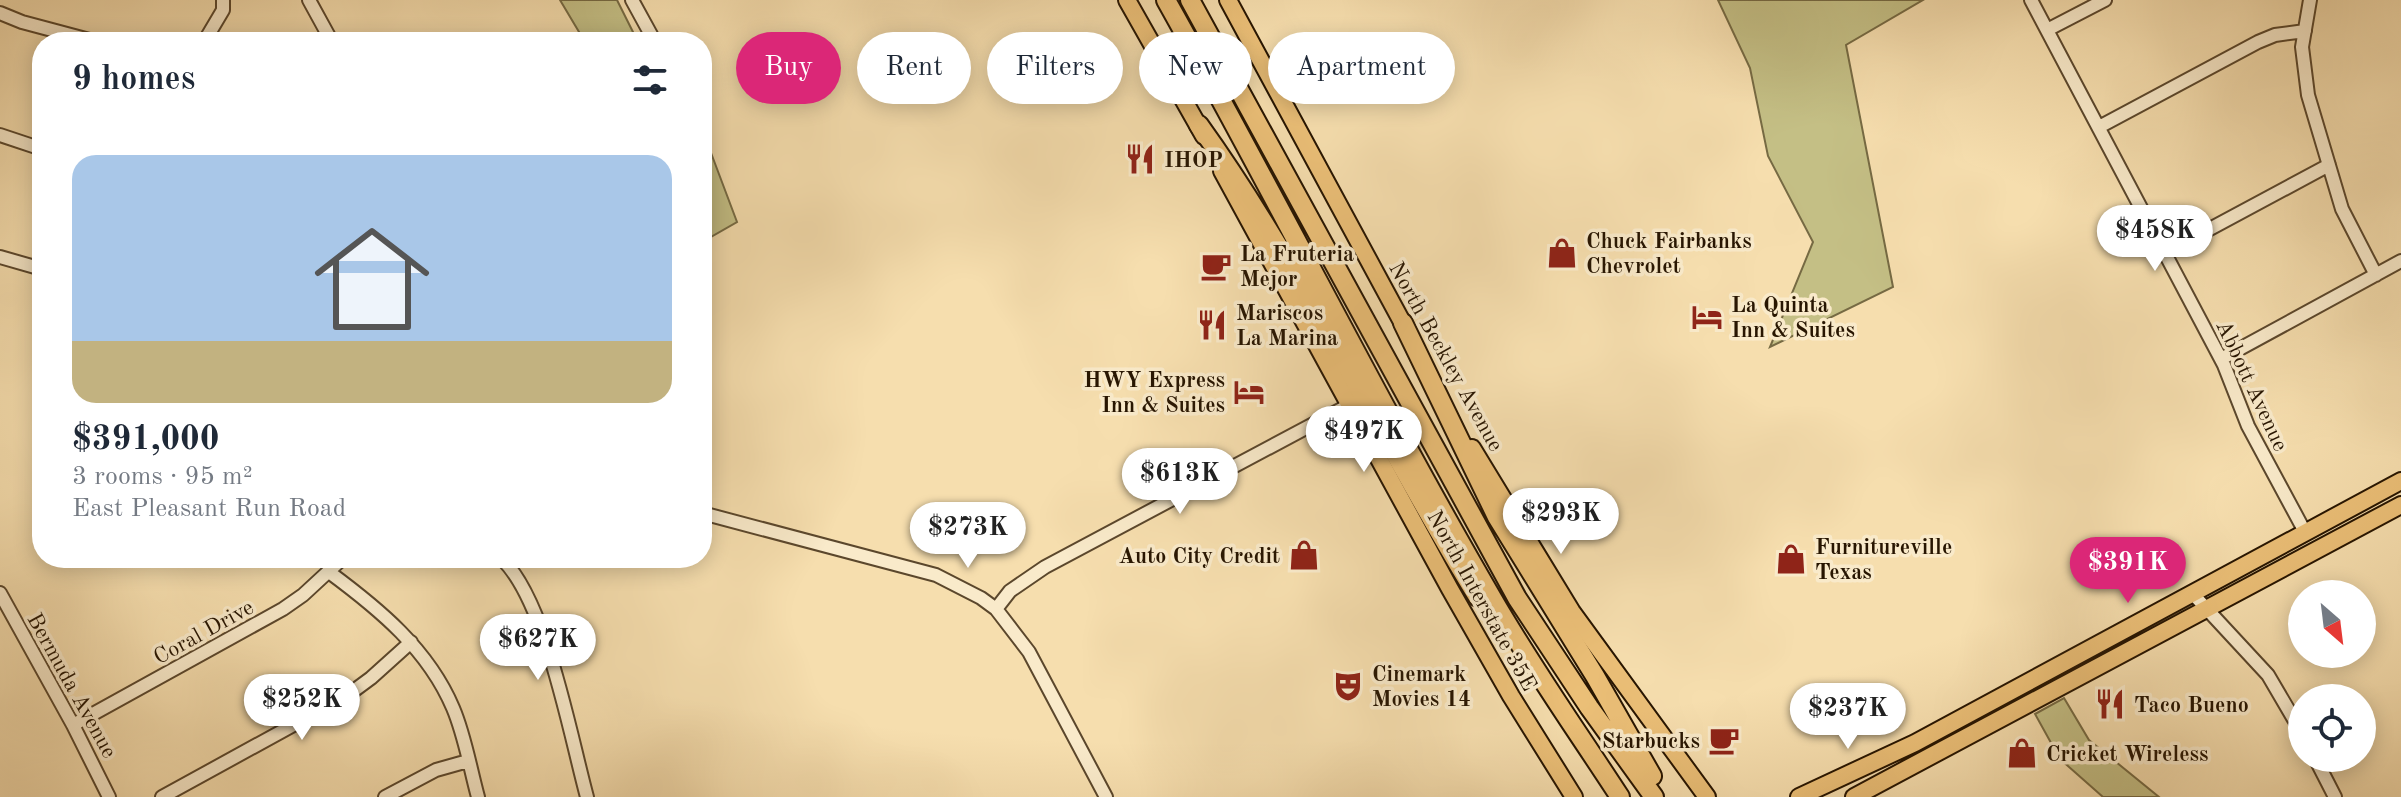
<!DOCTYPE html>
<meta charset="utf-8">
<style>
:root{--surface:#fff;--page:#f6f6f7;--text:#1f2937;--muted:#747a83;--accent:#db2777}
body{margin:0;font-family:"Old Standard TT",serif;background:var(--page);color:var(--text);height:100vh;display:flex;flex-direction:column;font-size:30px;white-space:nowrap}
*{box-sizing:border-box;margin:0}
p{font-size:26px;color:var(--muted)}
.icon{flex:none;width:44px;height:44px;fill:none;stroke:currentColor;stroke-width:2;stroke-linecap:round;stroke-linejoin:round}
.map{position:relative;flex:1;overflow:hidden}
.details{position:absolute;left:32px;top:32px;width:680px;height:536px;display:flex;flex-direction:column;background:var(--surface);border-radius:32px;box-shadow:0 4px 20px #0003}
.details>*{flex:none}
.top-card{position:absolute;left:736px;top:32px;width:760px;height:72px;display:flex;gap:16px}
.needle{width:52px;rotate:152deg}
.buttons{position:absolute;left:2288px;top:580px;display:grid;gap:16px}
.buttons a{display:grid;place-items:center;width:88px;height:88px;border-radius:50%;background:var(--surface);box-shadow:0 4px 20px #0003;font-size:40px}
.price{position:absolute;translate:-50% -68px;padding:0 18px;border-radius:28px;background:#fff;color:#222;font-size:26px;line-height:52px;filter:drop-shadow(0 2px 4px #0008)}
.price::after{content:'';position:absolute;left:50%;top:48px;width:24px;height:18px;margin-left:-12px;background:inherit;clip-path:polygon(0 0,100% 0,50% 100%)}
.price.selected{background:var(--accent);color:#fff}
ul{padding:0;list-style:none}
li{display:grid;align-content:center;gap:16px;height:424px;padding:0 40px}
li span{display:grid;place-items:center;height:248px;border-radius:24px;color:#555}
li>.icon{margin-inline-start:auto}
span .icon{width:144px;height:144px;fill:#fffc;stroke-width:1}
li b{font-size:34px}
h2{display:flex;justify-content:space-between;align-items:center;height:96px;padding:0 40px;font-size:34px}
.tag{padding:0 28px;border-radius:36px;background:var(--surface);box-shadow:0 4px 20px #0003;font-size:28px;line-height:72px}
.tag.selected{background:var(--accent);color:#fff}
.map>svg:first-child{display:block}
</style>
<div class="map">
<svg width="2401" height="797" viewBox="0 0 2401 797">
<rect width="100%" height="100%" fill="#f6deae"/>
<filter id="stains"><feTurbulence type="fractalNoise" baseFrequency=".0025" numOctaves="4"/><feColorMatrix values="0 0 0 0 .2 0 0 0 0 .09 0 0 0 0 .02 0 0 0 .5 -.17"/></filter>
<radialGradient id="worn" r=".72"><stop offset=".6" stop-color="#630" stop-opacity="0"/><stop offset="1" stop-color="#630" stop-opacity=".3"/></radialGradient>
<!-- green -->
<path fill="#c4bf85" stroke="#766a43" stroke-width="2" d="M560,0h57l21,42h-53z
M1718,0h205l-77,45 47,242 -123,60 43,-105 -45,-86 -18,-88z
M702,129l35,93 -35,20z
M2064,698l25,42 70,57h-56l-43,-38 -25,-45z"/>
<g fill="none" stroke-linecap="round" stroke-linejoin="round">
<!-- minor casing -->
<g stroke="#5b472c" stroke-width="16">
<path id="minor" d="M309,0l23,42
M632,0l23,42
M2031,0l193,365 24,61 57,106
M2310,0l-8,47 6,48 34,114 34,66
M0,13l22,9 75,20
M2047,30l58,-30
M204,42l19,-32v-10
M2099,127l159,-85 17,-7 30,-4
M0,135l42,14
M2165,253l164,-88
M0,257l42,12
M2221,359l180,-98
M702,513l234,62 45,23 15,11 33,43 77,145
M501,558c45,42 69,177 86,239
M329,572c50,37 99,77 124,136 12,28 17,60 25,89
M0,593l73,132 36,72
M2192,593l76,82 34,58
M996,609l14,-18 35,-24 304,-162
M73,725l210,-116 20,-14 40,-37
M2315,758l20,39
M162,797l186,-102 23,-17 40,-36
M385,797l51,-27 32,-9"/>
</g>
<!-- major casing -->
<g stroke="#271501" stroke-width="20">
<path id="major" d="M1127,0l77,136
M1228,0l180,333
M1222,171l228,418 61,107 63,101
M1472,448l100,164 135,185
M1799,797l116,-54 486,-262
M1854,797l547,-292"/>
</g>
<!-- highway casing -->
<g stroke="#271501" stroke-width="22">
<path id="highway" d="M1166,0c111,198 212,402 326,598 39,68 85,133 128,199
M1190,0l327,598 72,109 65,90
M1199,125c107,149 183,317 279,472
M1403,323l94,194 98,159 57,100"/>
</g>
<!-- minor -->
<use href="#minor" stroke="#f9eaca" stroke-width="12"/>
<!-- major -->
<use href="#major" stroke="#ebbf77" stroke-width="16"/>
<!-- highway -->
<use href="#highway" stroke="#ebbf77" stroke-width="18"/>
</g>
<!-- icons -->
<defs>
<g id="restaurant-bare" transform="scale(2.4)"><path d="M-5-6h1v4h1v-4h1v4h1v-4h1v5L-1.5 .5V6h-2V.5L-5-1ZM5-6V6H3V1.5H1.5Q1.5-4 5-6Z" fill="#8f2418" stroke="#f9eaca" stroke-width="2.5" paint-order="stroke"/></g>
<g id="shop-bare" transform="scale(2.4)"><path d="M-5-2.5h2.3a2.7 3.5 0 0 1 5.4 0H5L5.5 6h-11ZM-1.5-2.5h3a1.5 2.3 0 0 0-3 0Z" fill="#8f2418" stroke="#f9eaca" stroke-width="2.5" paint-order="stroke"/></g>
<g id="cafe-bare" transform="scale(2.4)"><path d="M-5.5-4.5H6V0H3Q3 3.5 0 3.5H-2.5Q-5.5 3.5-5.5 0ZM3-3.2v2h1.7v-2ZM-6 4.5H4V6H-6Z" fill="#8f2418" stroke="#f9eaca" stroke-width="2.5" paint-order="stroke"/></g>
<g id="hotel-bare" transform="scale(2.4)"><path d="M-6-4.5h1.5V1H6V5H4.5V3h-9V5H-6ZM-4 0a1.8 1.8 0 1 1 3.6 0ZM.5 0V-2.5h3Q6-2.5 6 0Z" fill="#8f2418" stroke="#f9eaca" stroke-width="2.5" paint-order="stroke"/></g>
<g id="theatre-bare" transform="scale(2.4)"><path d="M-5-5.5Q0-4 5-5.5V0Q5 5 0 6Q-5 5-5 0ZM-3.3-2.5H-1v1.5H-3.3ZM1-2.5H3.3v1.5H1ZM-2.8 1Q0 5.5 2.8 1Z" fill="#8f2418" stroke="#f9eaca" stroke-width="2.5" paint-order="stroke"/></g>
</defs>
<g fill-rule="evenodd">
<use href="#restaurant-bare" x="1140" y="159"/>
<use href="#shop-bare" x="1562" y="253"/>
<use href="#cafe-bare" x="1216" y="266"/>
<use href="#hotel-bare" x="1707" y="317"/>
<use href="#restaurant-bare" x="1212" y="325"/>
<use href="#hotel-bare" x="1249" y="392"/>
<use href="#shop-bare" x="1304" y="555"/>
<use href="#shop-bare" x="1791" y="559"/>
<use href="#theatre-bare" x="1348" y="686"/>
<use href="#restaurant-bare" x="2110" y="704"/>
<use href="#cafe-bare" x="1724" y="740"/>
<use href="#shop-bare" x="2022" y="753"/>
</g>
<g text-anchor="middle" stroke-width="7" stroke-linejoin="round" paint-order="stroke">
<!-- poi labels -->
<g font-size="22" font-weight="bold" fill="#271501" stroke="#f9eaca" text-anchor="start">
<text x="1164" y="167">IHOP</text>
<text x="1586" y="248">Chuck Fairbanks<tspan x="1586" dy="25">Chevrolet</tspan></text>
<text x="1240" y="261">La Fruteria<tspan x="1240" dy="25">Mejor</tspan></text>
<text x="1731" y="312">La Quinta<tspan x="1731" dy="25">Inn &amp; Suites</tspan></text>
<text x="1236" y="320">Mariscos<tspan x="1236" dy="25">La Marina</tspan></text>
<text x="1225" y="387" text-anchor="end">HWY Express<tspan x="1225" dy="25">Inn &amp; Suites</tspan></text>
<text x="1815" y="554">Furnitureville<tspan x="1815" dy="25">Texas</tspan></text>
<text x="1280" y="563" text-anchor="end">Auto City Credit</text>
<text x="1372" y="681">Cinemark<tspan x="1372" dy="25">Movies 14</tspan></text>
<text x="2134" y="712">Taco Bueno</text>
<text x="1700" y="748" text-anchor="end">Starbucks</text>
<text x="2046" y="761">Cricket Wireless</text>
</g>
<!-- street labels -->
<g font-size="22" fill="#271501" stroke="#f9eaca">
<text transform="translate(1447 356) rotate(61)" y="8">North Beckley Avenue</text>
<text transform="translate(2253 385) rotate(65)" y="8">Abbott Avenue</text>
<text transform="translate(1483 600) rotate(61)" y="8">North Interstate 35E</text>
<text transform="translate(203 631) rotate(-29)" y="8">Coral Drive</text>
<text transform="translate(73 685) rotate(61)" y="8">Bermuda Avenue</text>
</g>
</g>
<rect width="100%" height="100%" filter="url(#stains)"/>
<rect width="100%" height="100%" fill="url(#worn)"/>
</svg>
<div class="buttons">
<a><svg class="needle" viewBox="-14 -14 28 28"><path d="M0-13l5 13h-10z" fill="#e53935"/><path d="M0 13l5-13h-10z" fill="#747a83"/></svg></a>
<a><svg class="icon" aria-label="locate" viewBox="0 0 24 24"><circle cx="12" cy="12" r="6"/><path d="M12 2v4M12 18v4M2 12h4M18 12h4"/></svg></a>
</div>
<b class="price" style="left:2155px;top:273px">$458K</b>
<b class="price" style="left:1364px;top:474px">$497K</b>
<b class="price" style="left:1180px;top:516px">$613K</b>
<b class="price" style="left:1561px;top:556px">$293K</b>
<b class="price" style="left:968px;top:570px">$273K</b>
<b class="price selected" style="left:2128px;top:605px">$391K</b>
<b class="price" style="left:538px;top:682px">$627K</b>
<b class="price" style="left:302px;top:742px">$252K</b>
<b class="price" style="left:1848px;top:751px">$237K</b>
<div class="top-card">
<a class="tag selected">Buy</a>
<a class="tag">Rent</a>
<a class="tag">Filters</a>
<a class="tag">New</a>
<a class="tag">Apartment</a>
</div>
<section class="details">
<h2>9 homes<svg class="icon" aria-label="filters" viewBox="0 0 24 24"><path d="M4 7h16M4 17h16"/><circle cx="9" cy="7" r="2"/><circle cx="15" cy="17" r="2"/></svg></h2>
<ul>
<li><span style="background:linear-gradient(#a9c7e8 75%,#c2b280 0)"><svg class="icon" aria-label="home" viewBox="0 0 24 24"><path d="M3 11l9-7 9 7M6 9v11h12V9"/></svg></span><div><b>$391,000</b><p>3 rooms · 95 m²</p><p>East Pleasant Run Road</p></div></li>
</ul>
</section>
</div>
